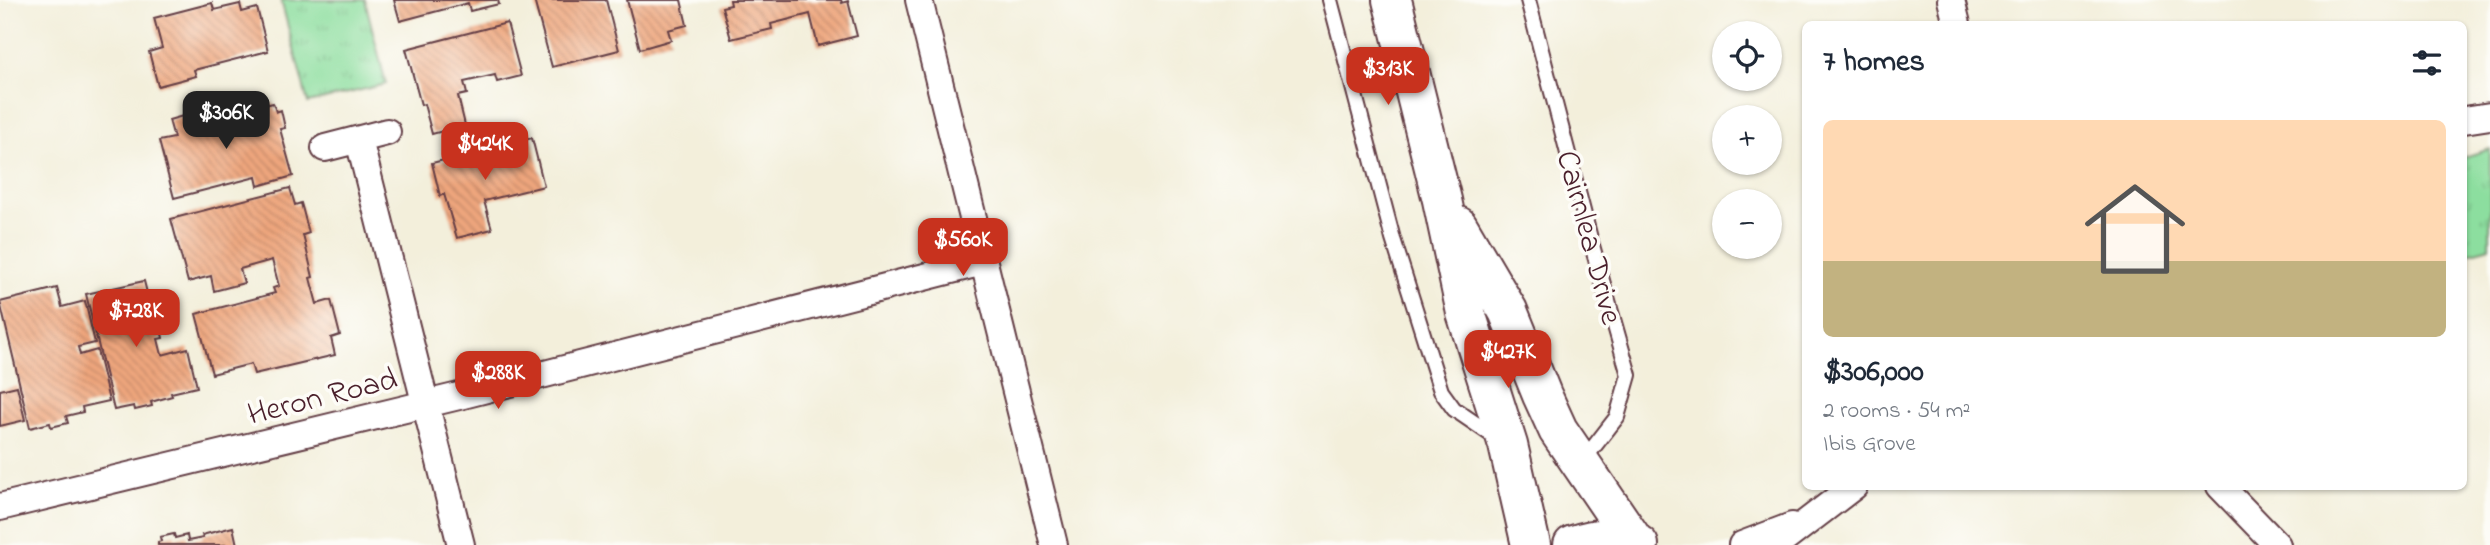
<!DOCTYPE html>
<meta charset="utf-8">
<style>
:root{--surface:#fff;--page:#f2f2f3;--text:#1f2937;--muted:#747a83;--accent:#c8321e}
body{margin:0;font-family:"Indie Flower",sans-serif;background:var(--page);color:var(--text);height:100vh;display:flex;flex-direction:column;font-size:26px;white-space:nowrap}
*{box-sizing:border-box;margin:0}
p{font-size:23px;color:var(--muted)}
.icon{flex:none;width:38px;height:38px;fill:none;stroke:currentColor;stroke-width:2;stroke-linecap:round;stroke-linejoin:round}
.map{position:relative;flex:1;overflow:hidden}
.details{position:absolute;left:1802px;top:21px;width:665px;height:469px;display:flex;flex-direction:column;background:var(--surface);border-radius:10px;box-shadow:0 2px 5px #0004}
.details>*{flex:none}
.controls{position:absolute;left:1712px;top:21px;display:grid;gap:14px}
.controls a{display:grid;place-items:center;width:70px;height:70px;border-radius:50%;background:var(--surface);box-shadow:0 2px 5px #0004;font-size:35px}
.price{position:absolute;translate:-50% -60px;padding:0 16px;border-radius:14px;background:var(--accent);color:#fff;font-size:23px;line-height:46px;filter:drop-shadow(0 2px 4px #0008)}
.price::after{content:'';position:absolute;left:50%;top:42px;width:21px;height:16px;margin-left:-10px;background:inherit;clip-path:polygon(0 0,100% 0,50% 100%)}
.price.on{background:#222;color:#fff}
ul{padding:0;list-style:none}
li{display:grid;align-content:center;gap:14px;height:371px;padding:0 21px}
li span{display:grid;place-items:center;height:217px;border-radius:10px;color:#555}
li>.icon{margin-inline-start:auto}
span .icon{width:126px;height:126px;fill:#fffc;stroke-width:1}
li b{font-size:30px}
h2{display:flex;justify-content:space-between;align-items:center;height:84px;padding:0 21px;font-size:30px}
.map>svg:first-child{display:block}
</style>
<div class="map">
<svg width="2490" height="545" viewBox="0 0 2490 545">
<defs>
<pattern id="park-tufts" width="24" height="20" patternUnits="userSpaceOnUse" patternTransform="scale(1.75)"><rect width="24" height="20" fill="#8cde9f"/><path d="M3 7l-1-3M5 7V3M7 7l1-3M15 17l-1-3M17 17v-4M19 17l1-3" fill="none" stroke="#7abe89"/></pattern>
<pattern id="building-back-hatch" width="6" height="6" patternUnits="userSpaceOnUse" patternTransform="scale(1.75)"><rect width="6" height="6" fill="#eea67d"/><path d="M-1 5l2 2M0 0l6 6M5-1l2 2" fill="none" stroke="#c38767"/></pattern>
</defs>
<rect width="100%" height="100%" fill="#fdfcf7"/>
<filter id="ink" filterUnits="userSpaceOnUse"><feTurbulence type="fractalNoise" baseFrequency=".0143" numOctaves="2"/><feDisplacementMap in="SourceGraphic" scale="14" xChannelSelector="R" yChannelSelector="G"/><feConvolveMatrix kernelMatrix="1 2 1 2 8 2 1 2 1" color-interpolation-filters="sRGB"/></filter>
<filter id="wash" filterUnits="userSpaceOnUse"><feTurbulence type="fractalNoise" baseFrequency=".00686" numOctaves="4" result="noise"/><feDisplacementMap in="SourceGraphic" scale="28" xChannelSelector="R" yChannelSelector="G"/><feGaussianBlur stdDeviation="1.57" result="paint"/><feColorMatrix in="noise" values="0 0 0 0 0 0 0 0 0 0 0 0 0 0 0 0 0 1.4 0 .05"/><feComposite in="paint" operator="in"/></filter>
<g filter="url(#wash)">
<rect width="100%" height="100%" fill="#f3efdb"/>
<!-- park -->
<path fill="url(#park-tufts)" stroke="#6b7e65" stroke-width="2" d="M281,0h84l21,84 -78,19z
M2490,149v98l-26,7v-97z"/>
<g id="blocks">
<!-- building -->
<path fill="url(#building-back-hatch)" d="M394,0h104l1,4 -29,7 -2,-8 -68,18z
M534,0h72l13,50 -67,17z
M627,0h54l6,25 -19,5 3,10 -31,9z
M730,0h111l1,3 6,-2 9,35 -39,10 -8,-32 -39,10 1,5 -41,10 -9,-32 9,-2z
M212,3l2,7 26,-6 2,8 15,-4 11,43 -74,19 2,6 -38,10 -9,-34 13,-4 -8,-30z
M507,23l14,53 -24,6 -2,-7 -31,7 3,12 -9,2 7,29 -33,9 -8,-30 -3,1 -15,-56z
M273,103l3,9 5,-2 4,18 -5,1 13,47 -35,10 -2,-9 -82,21 -15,-57 15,-3 -5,-18 21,-6 3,9 22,-5 3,9 22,-6 -2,-9z
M532,138l12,48 -60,15 8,28 -35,9 -13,-44 -4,2 -8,-33z
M290,188l5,17 6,-2 8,30 -6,2 10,42 -3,1 7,26 14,-4 9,35 -9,3 4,17 -81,19 -3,-10 -39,10 -16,-60 79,-21 -2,-5 6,-2 -7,-26 -32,9 4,14 -30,8 -3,-15 -23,6 -17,-63z
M144,281l8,32 5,-1 6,26 -5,1 4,16 26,-7 9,39 -26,6 1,3 -21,6 1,4 -17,4 -1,-4 -20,4 -28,-116z
M57,288l5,19 23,-6 10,42 -17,4 2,8 17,-5 12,51 -27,6 1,5 -17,4 2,7 -17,4 -1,-4 -20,5 -30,-126z
M17,386l8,34 -25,6v-36z
M233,527l4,18h-79v-3l3,-1 -1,-4 14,-3 1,4 12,-3 1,6 15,-3 -1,-3z"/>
</g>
</g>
<g filter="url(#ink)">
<use href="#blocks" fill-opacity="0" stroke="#633e45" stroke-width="2"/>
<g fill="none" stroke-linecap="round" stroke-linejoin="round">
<!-- lane casing -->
<g stroke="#633e45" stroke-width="18">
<path id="lane" d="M1330,0l63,239 48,152 13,18 44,30
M1528,0l63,242 38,133 -12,42 -35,45"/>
</g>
<!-- street casing -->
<g stroke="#633e45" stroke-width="30">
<path id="street" d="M919,0l135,545
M1951,0l6,24
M2464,120l26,-4
M359,140l102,405
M325,148l62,-16
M2220,486l57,59
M0,507l463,-112 520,-133
M1742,545l50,-19
M1777,545l77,-59"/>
</g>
<!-- secondary casing -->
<g stroke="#633e45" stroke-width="42">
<path id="secondary" d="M1392,0l50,200 24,113 42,132 23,100
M1458,226l50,85 34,84 16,35 77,113
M1573,545c22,-7 44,-11 66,0"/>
</g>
<!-- lane -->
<use href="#lane" stroke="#fff" stroke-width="14"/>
<!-- street -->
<use href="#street" stroke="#fff" stroke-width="26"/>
<!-- secondary -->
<use href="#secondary" stroke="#fff" stroke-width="38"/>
</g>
</g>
<g text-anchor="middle" stroke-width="7" stroke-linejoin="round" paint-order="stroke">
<!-- street labels -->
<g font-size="32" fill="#4a1f2b" stroke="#fdfcf7">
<text transform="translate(1591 237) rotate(75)" y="11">Cairnlea Drive</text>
<text transform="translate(322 395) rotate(-14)" y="11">Heron Road</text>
</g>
</g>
</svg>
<div class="controls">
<a><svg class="icon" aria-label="locate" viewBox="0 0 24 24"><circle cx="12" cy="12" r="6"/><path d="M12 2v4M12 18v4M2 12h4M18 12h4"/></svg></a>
<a>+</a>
<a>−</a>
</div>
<b class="price" style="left:1388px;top:107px">$313K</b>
<b class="price on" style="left:226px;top:151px">$306K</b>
<b class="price" style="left:485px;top:182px">$424K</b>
<b class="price" style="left:963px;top:278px">$560K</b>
<b class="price" style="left:136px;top:349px">$728K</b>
<b class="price" style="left:1508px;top:390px">$427K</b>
<b class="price" style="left:498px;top:411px">$288K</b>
<section class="details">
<h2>7 homes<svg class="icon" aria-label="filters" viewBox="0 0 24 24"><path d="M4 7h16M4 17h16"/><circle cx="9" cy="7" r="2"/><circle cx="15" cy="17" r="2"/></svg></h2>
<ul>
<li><span style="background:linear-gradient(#ffd9b3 65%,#c2b280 0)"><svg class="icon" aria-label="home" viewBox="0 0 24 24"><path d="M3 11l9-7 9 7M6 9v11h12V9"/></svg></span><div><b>$306,000</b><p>2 rooms · 54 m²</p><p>Ibis Grove</p></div></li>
</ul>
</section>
</div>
